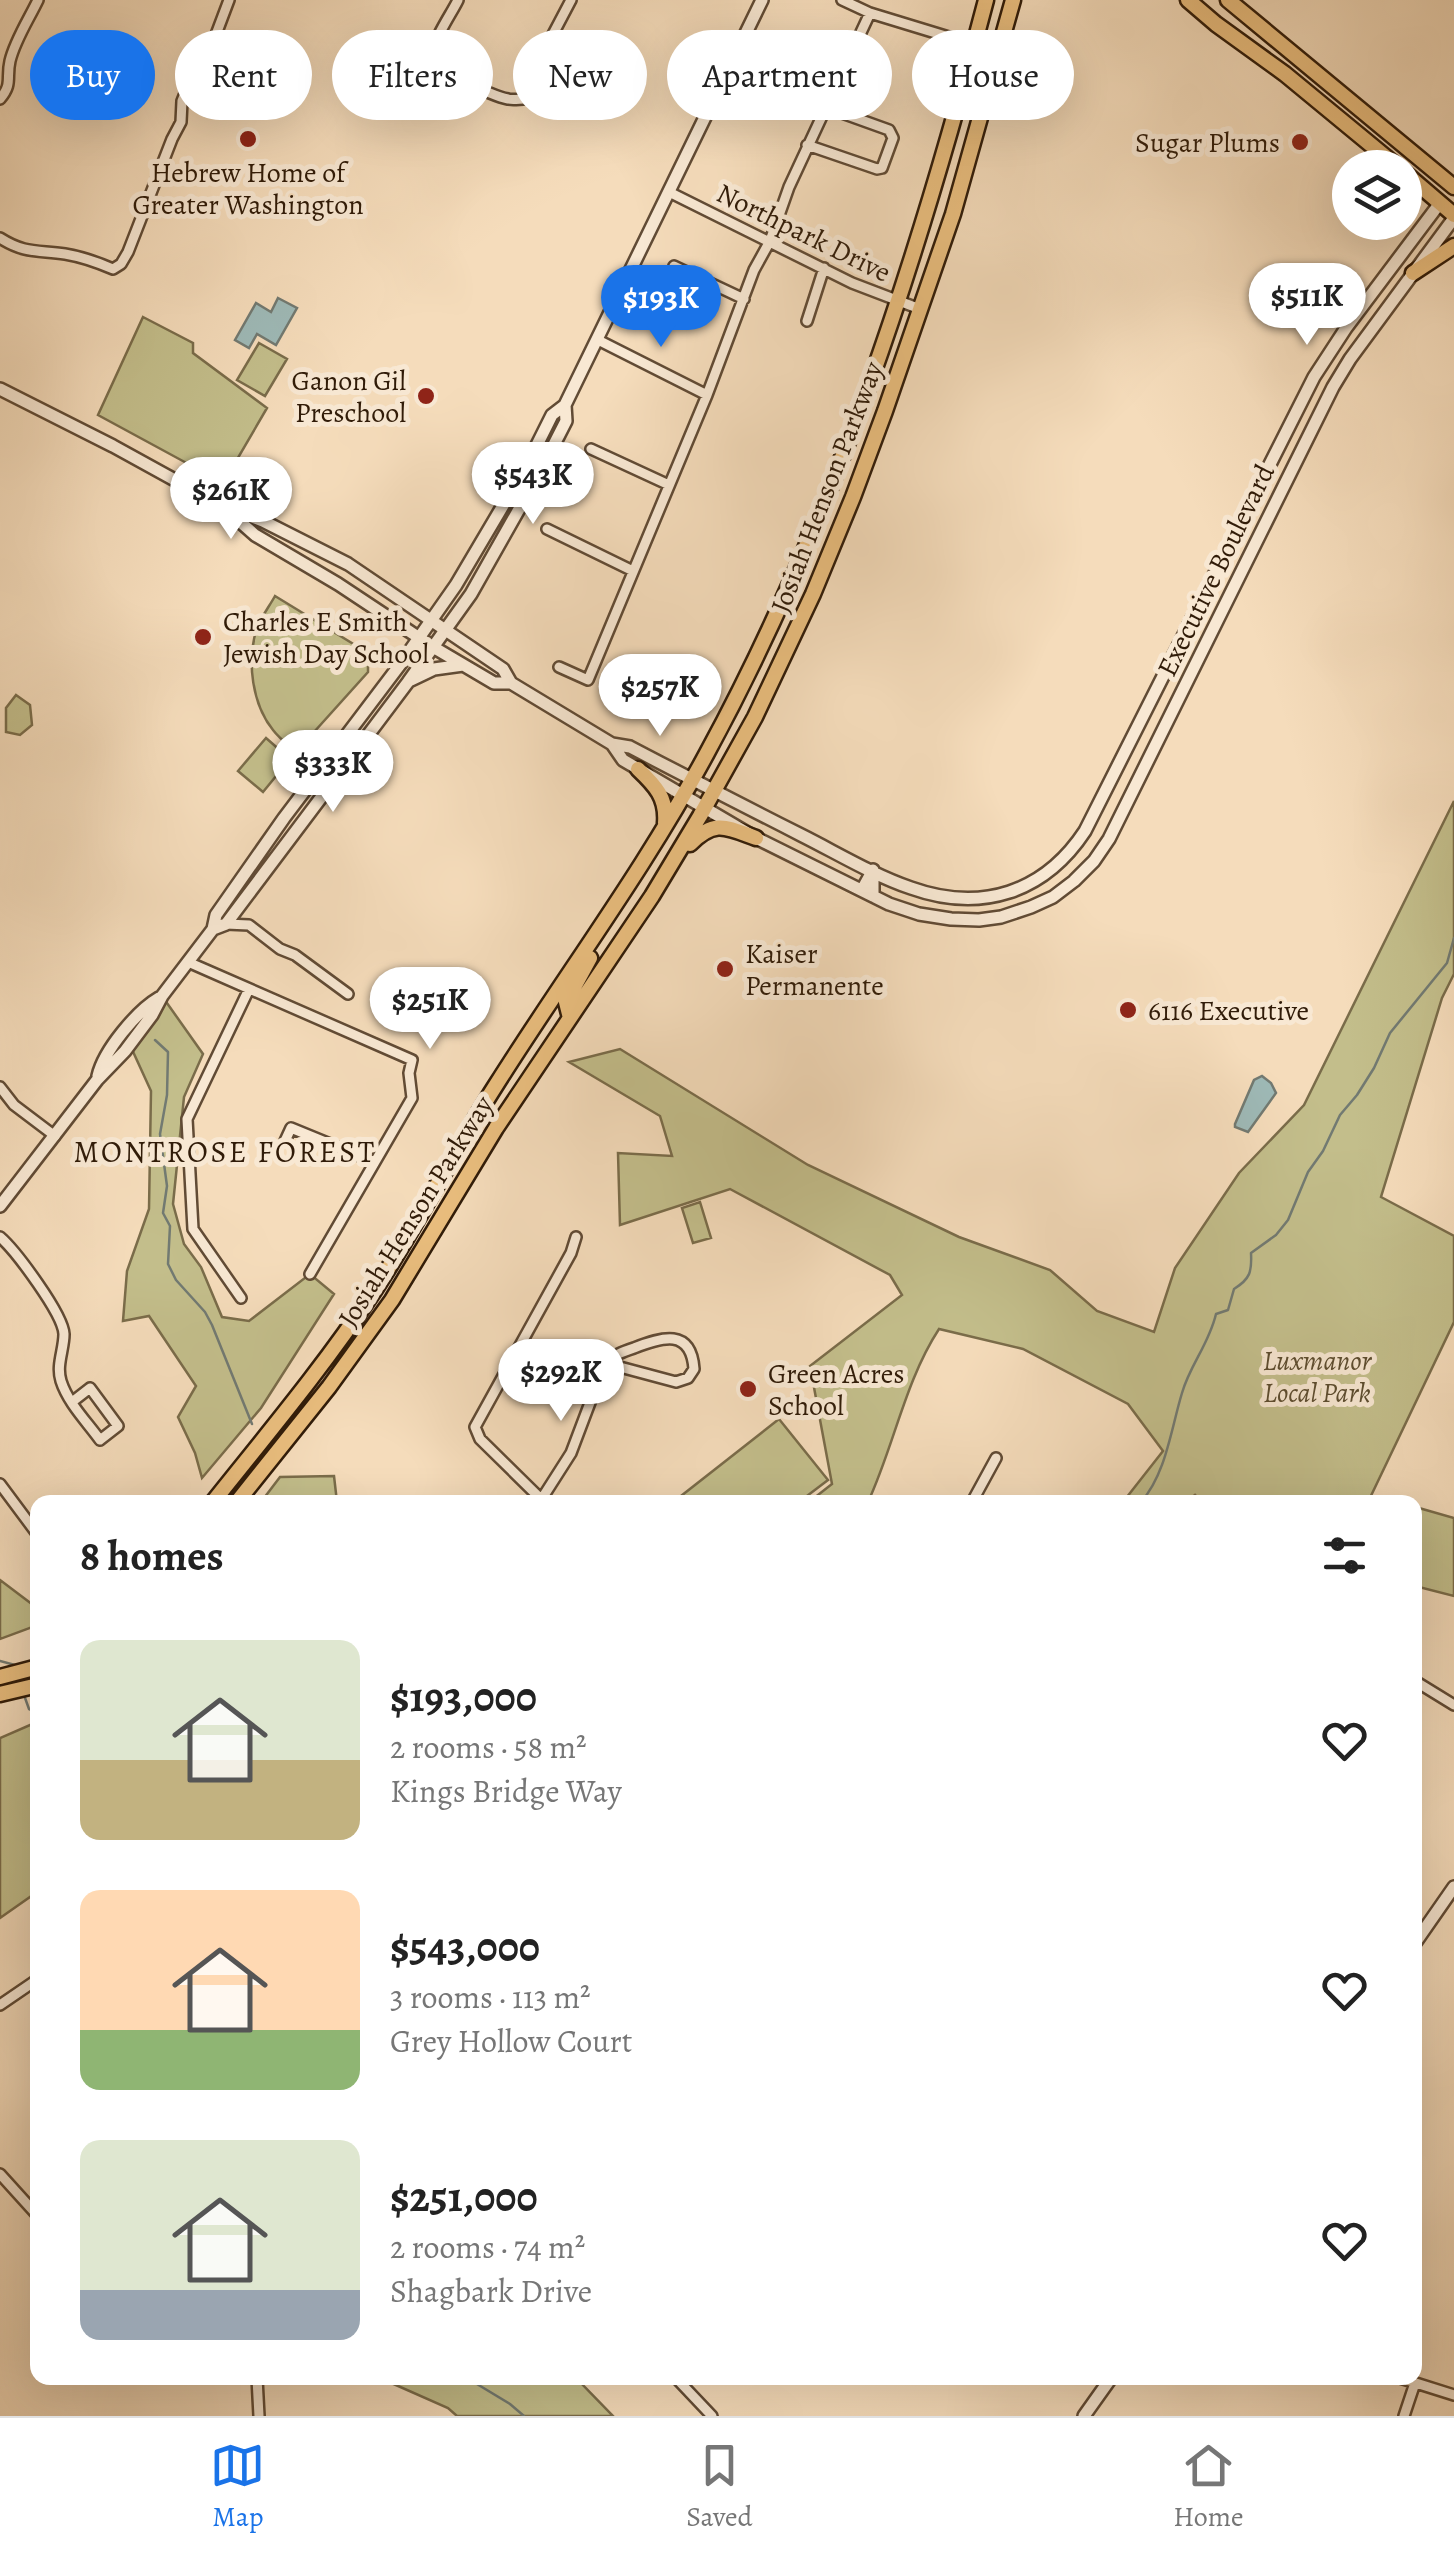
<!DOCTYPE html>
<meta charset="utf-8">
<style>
:root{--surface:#fff;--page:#f6f6f6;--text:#222;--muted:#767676;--line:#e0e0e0;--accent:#1a73e8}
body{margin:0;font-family:Alegreya,serif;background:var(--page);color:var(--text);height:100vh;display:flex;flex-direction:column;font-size:38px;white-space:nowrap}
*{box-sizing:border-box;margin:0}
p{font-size:32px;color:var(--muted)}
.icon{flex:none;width:55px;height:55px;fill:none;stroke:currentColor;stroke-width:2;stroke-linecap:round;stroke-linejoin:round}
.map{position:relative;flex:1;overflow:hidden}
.side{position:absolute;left:30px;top:1495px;width:1392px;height:890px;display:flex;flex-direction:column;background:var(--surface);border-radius:20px;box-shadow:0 10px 40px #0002}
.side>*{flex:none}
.banner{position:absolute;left:30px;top:30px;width:1395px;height:90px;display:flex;gap:20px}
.tools{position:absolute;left:1332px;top:150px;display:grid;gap:20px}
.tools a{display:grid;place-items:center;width:90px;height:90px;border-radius:50%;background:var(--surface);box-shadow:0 10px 40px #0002;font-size:50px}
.price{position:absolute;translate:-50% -85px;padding:0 22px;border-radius:35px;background:#fff;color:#222;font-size:32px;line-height:65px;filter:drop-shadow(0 2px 5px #0008)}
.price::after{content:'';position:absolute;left:50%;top:60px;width:30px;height:22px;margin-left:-15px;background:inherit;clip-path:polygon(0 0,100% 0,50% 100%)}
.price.selected{background:var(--accent);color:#fff}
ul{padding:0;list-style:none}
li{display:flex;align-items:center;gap:30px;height:250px;padding:0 50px}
li span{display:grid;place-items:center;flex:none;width:280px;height:200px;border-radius:20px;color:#555}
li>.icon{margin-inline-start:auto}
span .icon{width:120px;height:120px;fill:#fffc;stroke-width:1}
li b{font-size:42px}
h2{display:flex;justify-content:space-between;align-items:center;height:120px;padding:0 50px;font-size:42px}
.chip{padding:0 35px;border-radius:45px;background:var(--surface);box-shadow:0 10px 40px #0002;font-size:35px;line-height:90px}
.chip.selected{background:var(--accent);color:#fff}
.menu{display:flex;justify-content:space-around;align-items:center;height:140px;border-top:2px solid var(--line);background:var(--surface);font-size:28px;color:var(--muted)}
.menu a{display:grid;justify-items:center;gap:5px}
.menu .selected{color:var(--accent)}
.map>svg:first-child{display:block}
</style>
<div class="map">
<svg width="1454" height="2416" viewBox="0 0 1454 2416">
<rect width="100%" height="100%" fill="#f5dcbb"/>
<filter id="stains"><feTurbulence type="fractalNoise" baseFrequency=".002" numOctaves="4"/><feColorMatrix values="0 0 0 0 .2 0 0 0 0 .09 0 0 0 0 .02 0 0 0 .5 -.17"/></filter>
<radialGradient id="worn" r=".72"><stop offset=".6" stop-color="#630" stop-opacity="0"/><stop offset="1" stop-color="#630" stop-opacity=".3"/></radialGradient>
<!-- green -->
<path fill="#c3be8b" stroke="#7a6c4a" stroke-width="2.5" d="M143,317l50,26v10l74,55 -39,67 -12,4 -118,-64z
M259,343l28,16 -22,37 -28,-16z
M275,596l93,57v19l-72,80c-8,-7 -17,-14 -23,-22 -21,-26 -26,-68 -17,-99 4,-13 13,-24 19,-35z
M16,695l14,10 2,20 -12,10 -14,-3v-24z
M266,738l24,21 -27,33 -25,-21z
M1454,801v173l-12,24 -61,199 73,39v86l-86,180h-166l-7,-7 -9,7h-63l40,-51 -35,-47 -105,-55 -84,-20c-34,52 -45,117 -71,173h-59l23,-18 -22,-118 92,-71 -12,-20 -160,-86 -110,36 -2,-72 54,3 -12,-40 -91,-54 51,-13 188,116 151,72 91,33 47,41 57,21 21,-64 64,-95 65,-68z
M162,996l41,58 -19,43 -11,107 11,40 17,23 21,50 27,4 61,-47 24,20 -73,114 -59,70 -7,-25 -17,-36 18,-31 -47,-70 -26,5 4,-50 22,-62 2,-118 -21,-46z
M700,1202l11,36 -18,5 -11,-35z
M779,1419l49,61 -29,22h-113l-5,-6z
M334,1476l3,26h-76l19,-25z
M1419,1508l35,10v78l-39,-10v-76z
M0,1580l37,28 1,17 -38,14z
M37,1722v170l-37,26v-180z
M380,2378h196l37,38h-156l-9,-8z"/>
<!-- water -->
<path fill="#9ebab8" stroke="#727a72" stroke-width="2.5" d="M278,298l19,10 -21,37 -19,-11 -8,14 -14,-8 21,-37 15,9z
M1262,1076l9,7 5,10 -28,39 -13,-5v-3l19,-44z"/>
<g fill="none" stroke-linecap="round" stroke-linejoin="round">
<!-- stream -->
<path stroke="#727a72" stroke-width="2.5" d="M155,1040l13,12 -1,43 -7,39 7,52 -4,27 7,13 -2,38 8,16 29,32 7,13 40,99
M1141,1502c25,-28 30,-73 41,-109 8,-28 27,-49 34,-79l12,-4 6,-21c16,-10 18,-17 17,-36l25,-18 12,-15 20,-48 15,-21 17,-36 17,-20 17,-27 16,-35 57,-70 7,-25
M0,1661l15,4 1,3
M24,1695l5,14 9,4
M467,2378l43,26 14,12"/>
<!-- minor casing -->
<g stroke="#614b35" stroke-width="14">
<path id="minor" d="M458,0c-6,13 -25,39 -24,52 2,18 57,44 74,47 4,1 12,0 16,0l12,-15 15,-46 20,-38
M842,0l28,13 105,32
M0,99c13,-15 6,-21 10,-38 5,-21 19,-42 28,-61
M807,145l70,24 5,-1 11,-30 -4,-8 -64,-23
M669,192l183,91 68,26
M0,238c25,16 38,12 65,16 18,3 32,8 48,15l8,-5 7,-12 44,-113 9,-17 1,-21 4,-10 14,-14 29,-77
M674,266l70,33
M807,321l17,-53
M598,340l109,55
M591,449l78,36
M547,529l86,42
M559,667l29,13 119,-285 47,-125 16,-29 19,-54 81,-174
M226,924l23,1 31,24 15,6 53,39
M188,962l224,98 -3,13 3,25 -102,176
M0,1087l14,18 41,31
M285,1141l6,-13 83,34
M0,1237c16,14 63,77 64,97 0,16 -8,31 -3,47 7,22 26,41 39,59l18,-14 -28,-38 -18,14
M241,1298l-48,-69 -6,-110 62,-130
M0,1484l38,51
M541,1500l30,-47 34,-90c9,-8 17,-11 29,-15 28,-11 57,-20 60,21l-6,9 -12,4 -71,-19
M544,1502l-64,-63 -5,-12 96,-174 5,-16
M972,1502l24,-44
M1415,1681l39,24
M0,2005l38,-26
M0,2174l38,42
M257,2378l2,38
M676,2378l36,38
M1400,2378l54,17
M1404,2416l11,-33"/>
</g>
<!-- tertiary casing -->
<g stroke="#614b35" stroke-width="16">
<path id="tertiary" d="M0,389l113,57 109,60 41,15 85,43 155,105 8,14 101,61 18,3c57,30 114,59 171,88 36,18 72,40 110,53 70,25 133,5 174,-57l229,-454 32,-49 94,-125
M229,512l26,23 83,49 95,63 61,36h17
M411,680l23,-11 29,-4
M612,744l11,16 133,78 133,66 30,10 32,5 28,1 22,-3 30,-10 22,-10 21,-16 20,-20 15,-22 224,-452 17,-28 104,-141
M862,890l11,-20v26
M213,929l13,-5 18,-24 164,-218 63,-88 69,-122 26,-51 -1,-16
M98,1076c6,-26 39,-65 61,-78
M0,1206l97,-126 28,-29 27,-36 10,-19 51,-67 3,-14 68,-97 118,-156 54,-77 71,-120 25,-50 13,-10 197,-405
M1415,1943l39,-56
M1084,2416l27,-38"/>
</g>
<!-- primary casing -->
<g stroke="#301b08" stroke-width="19">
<path id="primary" d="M1188,0l28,24 69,50 114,94
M1228,0l226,187
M1405,173l49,42
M1413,273l41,-27
M638,769c18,17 29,29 27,54
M690,844c25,-25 36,-17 66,-6
M570,1018l-4,-16 24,-44
M213,1502c55,-69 112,-137 161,-211 44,-67 79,-139 122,-206 70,-111 149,-216 211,-332 128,-236 211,-494 279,-753
M237,1502l92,-115 63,-87 104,-172 156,-232 48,-80 55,-99 58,-123 40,-97 32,-86 68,-197 60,-214
M0,1677l38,-10
M0,1694l38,-9"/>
</g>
<!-- minor -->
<use href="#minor" stroke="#f8e8d3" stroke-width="9"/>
<!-- tertiary -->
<use href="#tertiary" stroke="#f8e8d3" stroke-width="11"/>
<!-- primary -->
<use href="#primary" stroke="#eabe7e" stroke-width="14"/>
</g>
<!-- markers -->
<g fill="#8f2418" stroke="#f8e8d3" stroke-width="4">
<circle cx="248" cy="139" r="10"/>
<circle cx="1300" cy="142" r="10"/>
<circle cx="426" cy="396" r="10"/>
<circle cx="203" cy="637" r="10"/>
<circle cx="725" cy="969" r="10"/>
<circle cx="1128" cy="1010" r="10"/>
<circle cx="748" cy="1389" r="10"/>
</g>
<g text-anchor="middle" stroke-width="10" stroke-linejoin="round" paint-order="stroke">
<!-- poi labels -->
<g font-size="28" fill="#301b08" stroke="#f8e8d3" text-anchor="start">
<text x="1280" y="152" text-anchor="end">Sugar Plums</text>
<text x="248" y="182" text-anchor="middle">Hebrew Home of<tspan x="248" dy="32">Greater Washington</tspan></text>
<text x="406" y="390" text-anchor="end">Ganon Gil<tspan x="406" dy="32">Preschool</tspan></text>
<text x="223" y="631">Charles E Smith<tspan x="223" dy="32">Jewish Day School</tspan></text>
<text x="745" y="963">Kaiser<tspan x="745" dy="32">Permanente</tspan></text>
<text x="1148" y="1020">6116 Executive</text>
<text x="768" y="1383">Green Acres<tspan x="768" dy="32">School</tspan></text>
</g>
<!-- street labels -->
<g font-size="28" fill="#301b08" stroke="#f8e8d3">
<text transform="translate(804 232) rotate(26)" y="10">Northpark Drive</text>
<text transform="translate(826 487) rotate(-69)" y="10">Josiah Henson Parkway</text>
<text transform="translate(1215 570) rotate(-64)" y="10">Executive Boulevard</text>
<text transform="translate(415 1211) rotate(-58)" y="10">Josiah Henson Parkway</text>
</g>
<!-- park labels -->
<g font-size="28" font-style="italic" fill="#5c4c2f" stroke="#f8e8d3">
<text x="1317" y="1370">Luxmanor<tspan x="1317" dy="32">Local Park</tspan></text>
</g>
<!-- neighbourhood labels -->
<g font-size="30" letter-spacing="2.5" fill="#301b08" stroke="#f8e8d3">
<text x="225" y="1162">MONTROSE FOREST</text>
</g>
</g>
<rect width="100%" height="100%" filter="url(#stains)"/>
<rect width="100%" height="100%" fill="url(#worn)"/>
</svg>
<div class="tools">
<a><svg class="icon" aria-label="layers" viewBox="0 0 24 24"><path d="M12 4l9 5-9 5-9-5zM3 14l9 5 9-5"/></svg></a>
</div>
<b class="price" style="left:1307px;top:348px">$511K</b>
<b class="price selected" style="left:661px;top:350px">$193K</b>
<b class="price" style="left:533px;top:527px">$543K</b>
<b class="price" style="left:231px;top:542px">$261K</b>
<b class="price" style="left:660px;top:739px">$257K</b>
<b class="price" style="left:333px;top:815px">$333K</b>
<b class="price" style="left:430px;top:1052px">$251K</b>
<b class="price" style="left:561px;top:1424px">$292K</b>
<div class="banner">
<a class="chip selected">Buy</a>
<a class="chip">Rent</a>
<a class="chip">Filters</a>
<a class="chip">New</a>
<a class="chip">Apartment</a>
<a class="chip">House</a>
</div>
<section class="side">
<h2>8 homes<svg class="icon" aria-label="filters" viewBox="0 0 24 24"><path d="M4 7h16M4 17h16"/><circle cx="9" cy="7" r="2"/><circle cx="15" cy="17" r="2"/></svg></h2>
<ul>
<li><span style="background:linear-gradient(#dfe7d0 60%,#c2b280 0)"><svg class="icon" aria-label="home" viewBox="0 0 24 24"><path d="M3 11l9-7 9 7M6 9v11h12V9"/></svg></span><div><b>$193,000</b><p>2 rooms · 58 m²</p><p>Kings Bridge Way</p></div><svg class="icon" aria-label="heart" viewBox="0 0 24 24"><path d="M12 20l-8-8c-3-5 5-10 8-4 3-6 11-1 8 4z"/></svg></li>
<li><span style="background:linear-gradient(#ffd9b3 70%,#8fb573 0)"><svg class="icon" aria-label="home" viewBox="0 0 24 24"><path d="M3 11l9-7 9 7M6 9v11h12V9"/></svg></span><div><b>$543,000</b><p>3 rooms · 113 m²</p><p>Grey Hollow Court</p></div><svg class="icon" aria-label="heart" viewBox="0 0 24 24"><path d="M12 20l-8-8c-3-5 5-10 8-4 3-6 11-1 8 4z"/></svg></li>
<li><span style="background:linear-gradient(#dfe7d0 75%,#9aa5b1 0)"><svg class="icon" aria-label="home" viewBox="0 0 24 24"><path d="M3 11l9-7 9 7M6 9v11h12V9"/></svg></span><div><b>$251,000</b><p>2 rooms · 74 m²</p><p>Shagbark Drive</p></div><svg class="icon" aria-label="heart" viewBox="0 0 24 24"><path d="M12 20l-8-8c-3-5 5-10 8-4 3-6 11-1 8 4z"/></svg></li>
</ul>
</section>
</div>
<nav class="menu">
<a class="selected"><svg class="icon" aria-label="map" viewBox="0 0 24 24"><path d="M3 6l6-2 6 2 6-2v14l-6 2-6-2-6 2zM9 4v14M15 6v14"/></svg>Map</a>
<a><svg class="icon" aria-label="saved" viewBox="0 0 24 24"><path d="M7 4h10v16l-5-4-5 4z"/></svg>Saved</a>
<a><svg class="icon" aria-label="home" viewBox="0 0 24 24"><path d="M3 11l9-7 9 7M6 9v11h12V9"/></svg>Home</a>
</nav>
